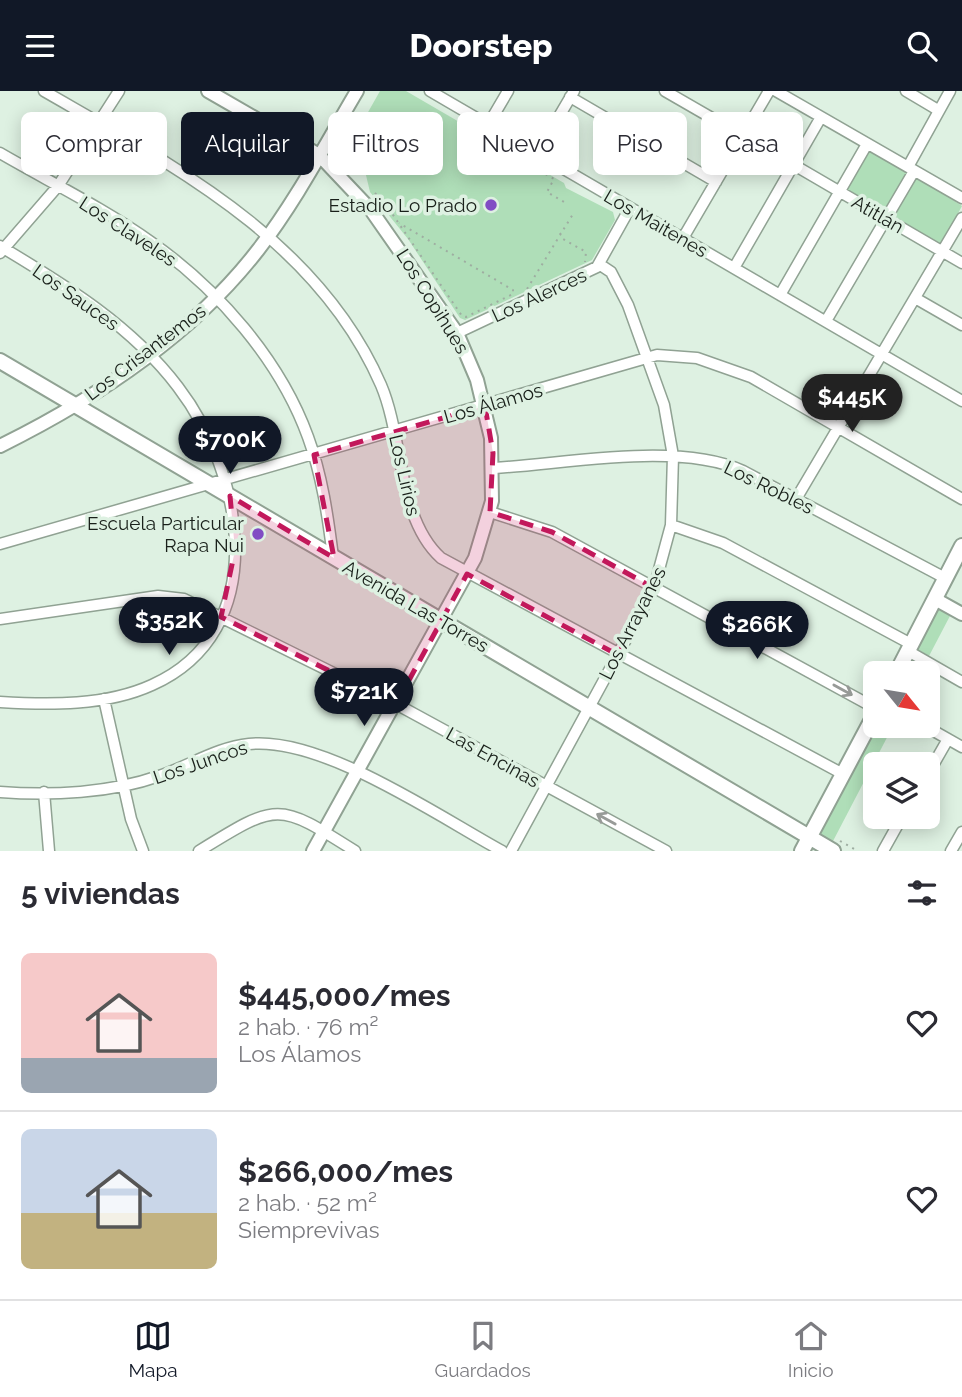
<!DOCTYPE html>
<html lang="es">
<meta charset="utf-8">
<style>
:root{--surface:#fff;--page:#f2f2f3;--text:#2b2b33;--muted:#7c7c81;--line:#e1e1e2;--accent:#111827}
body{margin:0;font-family:Raleway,sans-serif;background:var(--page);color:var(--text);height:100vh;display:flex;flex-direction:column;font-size:26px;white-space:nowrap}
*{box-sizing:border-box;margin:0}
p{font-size:23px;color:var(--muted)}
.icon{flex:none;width:38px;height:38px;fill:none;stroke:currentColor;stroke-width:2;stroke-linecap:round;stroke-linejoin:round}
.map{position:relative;height:760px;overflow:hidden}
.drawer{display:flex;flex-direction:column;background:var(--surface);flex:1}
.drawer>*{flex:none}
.guide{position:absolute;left:21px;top:21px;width:920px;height:63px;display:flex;gap:14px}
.needle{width:46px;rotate:120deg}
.controls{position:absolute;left:863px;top:570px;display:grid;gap:14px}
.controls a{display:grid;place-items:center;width:77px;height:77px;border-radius:10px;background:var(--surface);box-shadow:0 4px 18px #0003;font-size:35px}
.price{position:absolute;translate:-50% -60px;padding:0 16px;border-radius:24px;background:var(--accent);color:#fff;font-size:23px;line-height:46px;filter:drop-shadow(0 2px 4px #0008)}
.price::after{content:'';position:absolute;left:50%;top:42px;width:21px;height:16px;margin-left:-10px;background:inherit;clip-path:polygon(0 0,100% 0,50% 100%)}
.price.current{background:#222;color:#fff}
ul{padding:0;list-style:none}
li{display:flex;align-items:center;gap:21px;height:175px;padding:0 21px}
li+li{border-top:2px solid var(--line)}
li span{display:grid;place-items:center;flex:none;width:196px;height:140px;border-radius:10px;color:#555}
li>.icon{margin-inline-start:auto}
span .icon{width:84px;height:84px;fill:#fffc;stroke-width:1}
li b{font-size:30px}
h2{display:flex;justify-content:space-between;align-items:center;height:84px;padding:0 21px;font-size:30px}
.chip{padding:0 24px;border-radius:10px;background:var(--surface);box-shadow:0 4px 18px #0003;font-size:24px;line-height:63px}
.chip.current{background:var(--accent);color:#fff}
header{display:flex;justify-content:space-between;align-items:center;height:91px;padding:0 21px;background:var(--accent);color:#fff;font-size:32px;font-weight:800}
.menu{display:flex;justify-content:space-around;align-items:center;height:98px;border-top:2px solid var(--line);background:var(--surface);font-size:19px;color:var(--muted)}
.menu a{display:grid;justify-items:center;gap:4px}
.menu .current{color:var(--accent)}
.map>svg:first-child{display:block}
</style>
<header><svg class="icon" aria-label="menu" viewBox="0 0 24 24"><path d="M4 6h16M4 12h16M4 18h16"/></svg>Doorstep<svg class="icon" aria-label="search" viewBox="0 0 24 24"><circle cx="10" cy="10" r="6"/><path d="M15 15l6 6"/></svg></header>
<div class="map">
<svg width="962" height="760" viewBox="0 0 962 760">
<rect width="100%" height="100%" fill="#def1e2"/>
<!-- green -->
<path fill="#afdeb8" d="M380,0h26l158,92 2,5 47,24 2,8 -23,40 -127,60 -5,-2 -52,-79 -38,-47 -10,-42 -10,-6z
M869,57l41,25 -24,39 -41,-24z
M915,84l47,31 -22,40 -50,-28z
M937,517l14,6 -22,42 -13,-8z
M875,635h18l-61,117 -14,-9z"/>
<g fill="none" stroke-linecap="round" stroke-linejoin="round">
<!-- minor casing -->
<g stroke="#90a293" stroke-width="13">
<path id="minor" d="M44,0c130,75 274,149 337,294 23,54 16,133 60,173l402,216
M430,0l532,310
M665,0l78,45
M776,0l186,107
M906,0l32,19
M570,6l146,85
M488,34l20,-34
M0,62c50,29 103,55 151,89 67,47 129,118 157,195 14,38 20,80 25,120
M537,63l37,-63
M794,74l168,98
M909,74l41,-74
M683,147l86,-147
M0,155c65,39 132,80 178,141 66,86 95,244 -26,298 -46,21 -103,20 -152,17
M0,162l58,-67 61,-95
M734,177l87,-151
M780,204l87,-151
M915,207l47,27
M826,230l88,-150
M457,242l140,-66 33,-59
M494,377c72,-4 184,-27 249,3l202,107
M796,408l166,-281
M490,421l62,20 323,176
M671,434l52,18 188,101
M0,453l657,-189 40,3 54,19 211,122
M0,528l158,-23 26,3 212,105 270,147
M908,560l54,31
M104,608l27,120 12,32
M925,635l37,21
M928,683l20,-35
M0,701c51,4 111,1 159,-16 30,-10 59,-29 90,-32 73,-8 189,72 253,107
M44,701l5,59
M199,760c79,-49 79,-49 156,0
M511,760l143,-263 17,-63 2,-69 -9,-51 -36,-100 -17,-33 -12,-8
M883,760l19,-34
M951,760l11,-19"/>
</g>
<!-- tertiary casing -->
<g stroke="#90a293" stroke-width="16">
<path id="tertiary" d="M208,0l111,64 52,55 86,123 20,47 14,58 1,63 -17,57 -162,293
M0,355c95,-47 193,-112 258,-196 38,-49 67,-105 99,-159
M935,508l27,15"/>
</g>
<!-- secondary casing -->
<g stroke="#90a293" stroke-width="18">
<path id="secondary" d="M0,270l833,490
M896,583l66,-128
M802,760l73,-137"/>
</g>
<!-- path -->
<path stroke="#9eada1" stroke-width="2" stroke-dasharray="2 5" stroke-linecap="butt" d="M470,60l6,-1 12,6 7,-11 59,34 -7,13 17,10
M406,83l22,-37 -13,-8
M375,102l16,19 71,104 4,1 47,-23v-4l-114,-67
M560,142l3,6 23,13 -1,10
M527,198l46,-75
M840,750l18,10"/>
<!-- minor -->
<use href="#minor" stroke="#fff" stroke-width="10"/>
<!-- tertiary -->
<use href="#tertiary" stroke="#fff" stroke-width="12"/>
<!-- secondary -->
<use href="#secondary" stroke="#fff" stroke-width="14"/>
</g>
<!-- one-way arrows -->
<defs><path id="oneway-shaft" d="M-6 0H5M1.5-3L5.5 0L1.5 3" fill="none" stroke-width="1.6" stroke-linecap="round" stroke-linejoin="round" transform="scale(1.75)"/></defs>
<g stroke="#989b98">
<use href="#oneway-shaft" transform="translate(843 599) rotate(29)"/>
<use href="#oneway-shaft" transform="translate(606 728) rotate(-151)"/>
</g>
<!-- marked area -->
<path fill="#c2185b" fill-opacity="0.2" stroke="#c2185b" stroke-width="5" stroke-dasharray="14 9" stroke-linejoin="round" d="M485,315l8,47 -3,59 62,20 102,56 -36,67 -151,-81 -71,130 -175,-87 14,-67 -5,-54 104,62 -20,-103z"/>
<!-- markers -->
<g fill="#814dc4" stroke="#def1e2" stroke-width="2.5">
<circle cx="491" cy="114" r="7"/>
<circle cx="258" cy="443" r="7"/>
</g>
<g text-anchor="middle" stroke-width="7" stroke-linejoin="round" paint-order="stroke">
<!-- poi labels -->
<g font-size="19" fill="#19201a" stroke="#def1e2" text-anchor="end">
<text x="477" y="121">Estadio Lo Prado</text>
<text x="244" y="439">Escuela Particular<tspan x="244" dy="22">Rapa Nui</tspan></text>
</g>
<!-- street labels -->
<g font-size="19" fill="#19201a" stroke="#def1e2">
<text transform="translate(878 123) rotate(30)" y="7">Atitlán</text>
<text transform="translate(656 132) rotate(30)" y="7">Los Maitenes</text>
<text transform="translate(128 140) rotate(33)" y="7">Los Claveles</text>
<text transform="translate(539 204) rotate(-25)" y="7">Los Alerces</text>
<text transform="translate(76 206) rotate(35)" y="7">Los Sauces</text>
<text transform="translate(433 210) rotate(58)" y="7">Los Copihues</text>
<text transform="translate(145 261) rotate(-37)" y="7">Los Crisantemos</text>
<text transform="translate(493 312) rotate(-16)" y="7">Los Álamos</text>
<text transform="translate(405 384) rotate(77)" y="7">Los Lirios</text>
<text transform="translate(769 396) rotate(26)" y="7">Los Robles</text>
<text transform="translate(416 515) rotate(30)" y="7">Avenida Las Torres</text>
<text transform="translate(632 532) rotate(-63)" y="7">Los Arrayanes</text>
<text transform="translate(493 666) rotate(29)" y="7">Las Encinas</text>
<text transform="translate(200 671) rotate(-19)" y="7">Los Juncos</text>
</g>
</g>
</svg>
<div class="controls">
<a><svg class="needle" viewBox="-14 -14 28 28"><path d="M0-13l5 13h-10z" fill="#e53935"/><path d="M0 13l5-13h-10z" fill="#7c7c81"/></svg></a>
<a><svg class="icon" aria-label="layers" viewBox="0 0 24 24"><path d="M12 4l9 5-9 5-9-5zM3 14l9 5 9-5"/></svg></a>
</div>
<b class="price current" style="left:852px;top:343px">$445K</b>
<b class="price" style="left:230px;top:385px">$700K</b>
<b class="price" style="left:169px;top:566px">$352K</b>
<b class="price" style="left:757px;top:570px">$266K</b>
<b class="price" style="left:364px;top:637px">$721K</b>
<div class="guide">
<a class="chip">Comprar</a>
<a class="chip current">Alquilar</a>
<a class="chip">Filtros</a>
<a class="chip">Nuevo</a>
<a class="chip">Piso</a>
<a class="chip">Casa</a>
</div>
</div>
<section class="drawer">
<h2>5 viviendas<svg class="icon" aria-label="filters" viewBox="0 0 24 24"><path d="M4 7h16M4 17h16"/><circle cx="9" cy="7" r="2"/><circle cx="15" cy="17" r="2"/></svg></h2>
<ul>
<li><span style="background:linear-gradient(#f6c9c9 75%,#9aa5b1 0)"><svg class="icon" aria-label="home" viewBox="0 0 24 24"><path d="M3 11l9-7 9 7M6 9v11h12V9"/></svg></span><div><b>$445,000/mes</b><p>2 hab. · 76 m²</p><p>Los Álamos</p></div><svg class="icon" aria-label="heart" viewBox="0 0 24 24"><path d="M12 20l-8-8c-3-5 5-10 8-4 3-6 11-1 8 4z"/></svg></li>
<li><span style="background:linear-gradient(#c9d6e8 60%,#c2b280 0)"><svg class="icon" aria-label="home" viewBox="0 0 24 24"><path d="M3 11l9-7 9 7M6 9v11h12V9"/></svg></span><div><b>$266,000/mes</b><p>2 hab. · 52 m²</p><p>Siemprevivas</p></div><svg class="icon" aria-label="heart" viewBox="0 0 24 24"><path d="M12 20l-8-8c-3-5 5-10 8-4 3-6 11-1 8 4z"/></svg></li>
</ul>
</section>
<nav class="menu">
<a class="current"><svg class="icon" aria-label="map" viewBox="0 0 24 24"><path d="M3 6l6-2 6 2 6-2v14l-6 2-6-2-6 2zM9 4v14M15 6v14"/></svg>Mapa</a>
<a><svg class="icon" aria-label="saved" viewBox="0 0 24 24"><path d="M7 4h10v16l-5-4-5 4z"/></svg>Guardados</a>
<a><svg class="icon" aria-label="home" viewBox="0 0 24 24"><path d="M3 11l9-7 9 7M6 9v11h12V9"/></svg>Inicio</a>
</nav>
